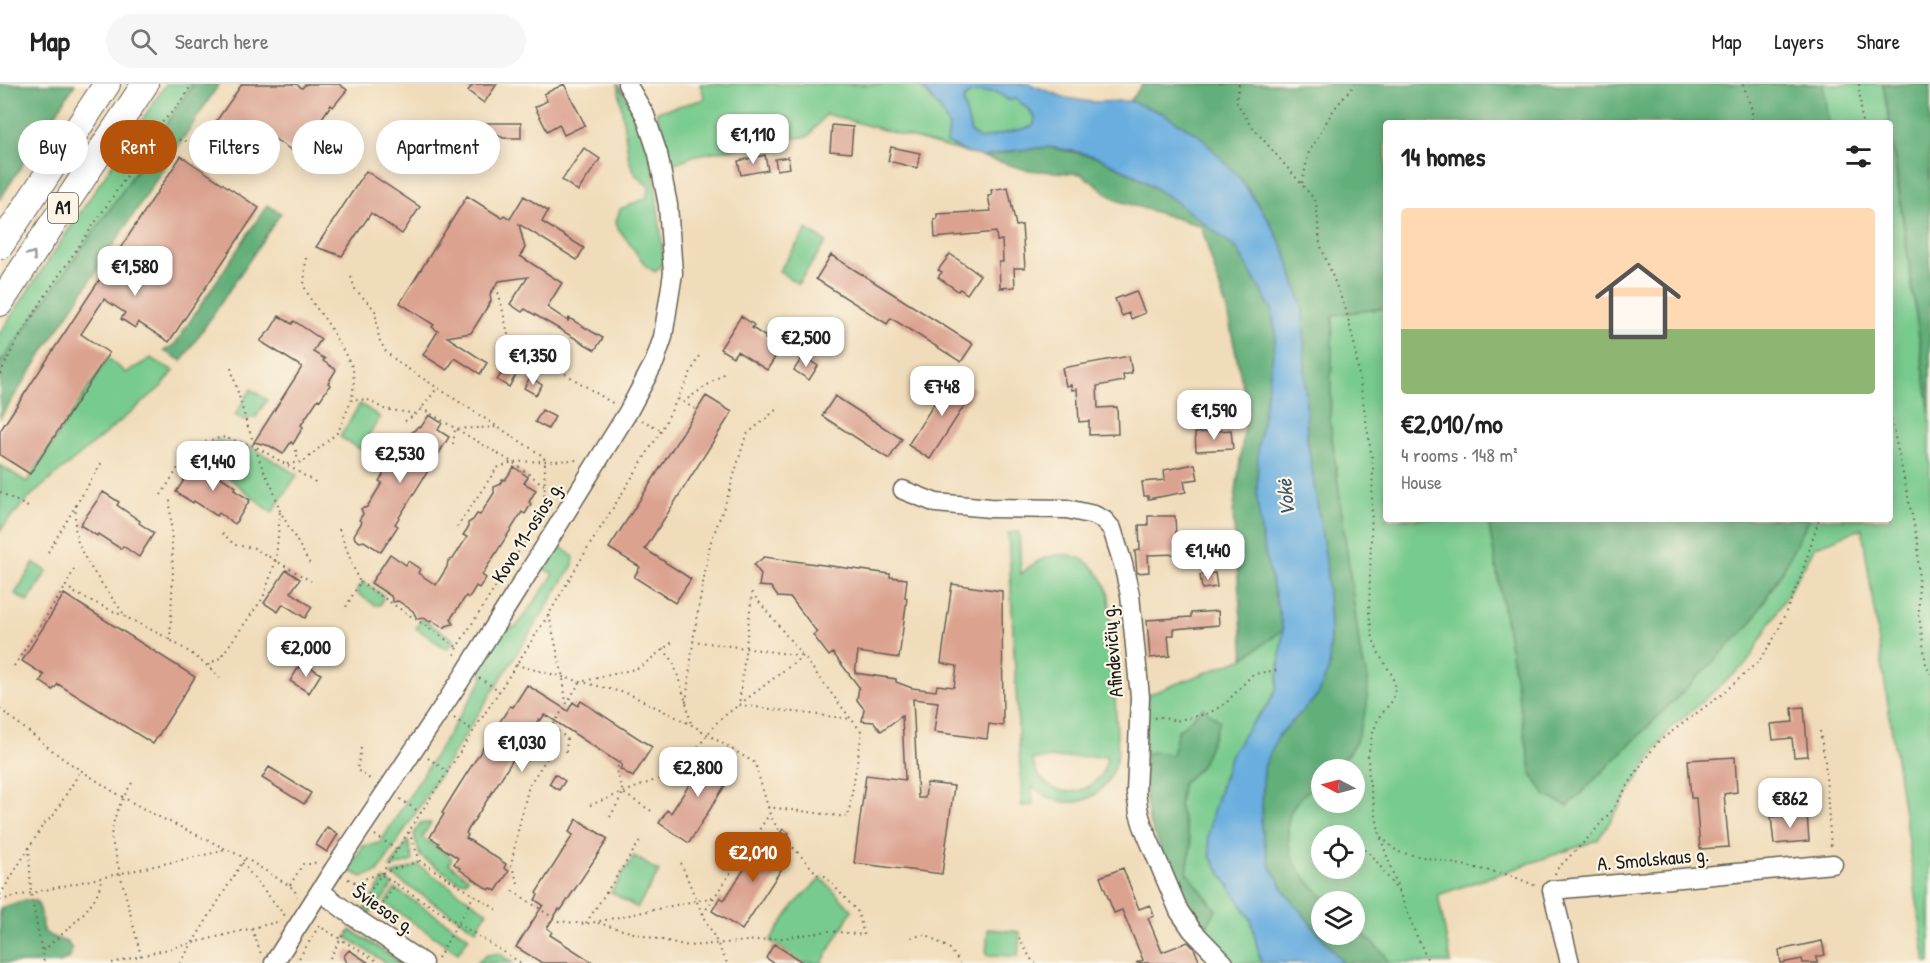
<!DOCTYPE html>
<meta charset="utf-8">
<style>
:root{--surface:#fff;--page:#f6f6f6;--text:#222;--muted:#767676;--line:#e0e0e0;--accent:#b45309}
body{margin:0;font-family:"Patrick Hand",sans-serif;background:var(--page);color:var(--text);height:100vh;display:flex;flex-direction:column;font-size:22px;white-space:nowrap}
*{box-sizing:border-box;margin:0}
p{font-size:20px;color:var(--muted)}
.icon{flex:none;width:33px;height:33px;fill:none;stroke:currentColor;stroke-width:2;stroke-linecap:round;stroke-linejoin:round}
.map{position:relative;flex:1;overflow:hidden}
.sheet{position:absolute;left:1383px;top:36px;width:510px;height:402px;display:flex;flex-direction:column;background:var(--surface);border-radius:6px;box-shadow:0 3px 15px #0003}
.sheet>*{flex:none}
.guide{position:absolute;left:18px;top:36px;width:570px;height:54px;display:flex;gap:12px}
.needle{width:39px;rotate:276deg}
.buttons{position:absolute;left:1311px;top:675px;display:grid;gap:12px}
.buttons a{display:grid;place-items:center;width:54px;height:54px;border-radius:50%;background:var(--surface);box-shadow:0 3px 15px #0003;font-size:30px}
.price{position:absolute;translate:-50% -51px;padding:0 14px;border-radius:12px;background:#fff;color:#222;font-size:20px;line-height:39px;filter:drop-shadow(0 2px 3px #0008)}
.price::after{content:'';position:absolute;left:50%;top:36px;width:18px;height:14px;margin-left:-9px;background:inherit;clip-path:polygon(0 0,100% 0,50% 100%)}
.price.selected{background:var(--accent);color:#fff}
ul{padding:0;list-style:none}
li{display:grid;align-content:center;gap:12px;height:318px;padding:0 18px}
li+li{border-top:2px solid var(--line)}
li span{display:grid;place-items:center;height:186px;border-radius:6px;color:#555}
li>.icon{margin-inline-start:auto}
span .icon{width:108px;height:108px;fill:#fffc;stroke-width:1}
li b{font-size:26px}
h2{display:flex;justify-content:space-between;align-items:center;height:72px;padding:0 18px;font-size:26px}
.pill{padding:0 21px;border-radius:27px;background:var(--surface);box-shadow:0 3px 15px #0003;font-size:21px;line-height:54px}
.pill.selected{background:var(--accent);color:#fff}
header{display:flex;align-items:center;gap:36px;box-sizing:border-box;height:84px;padding:0 30px;background:var(--surface);border-bottom:2px solid var(--line)}
header strong{font-size:28px}
nav{display:flex;gap:33px;margin-inline-start:auto;font-size:21px}
.search{width:420px;height:54px;background:var(--page);display:flex;align-items:center;gap:15px;box-sizing:border-box;padding:0 21px;border-radius:33px;color:var(--muted);font-size:22px}
.map>svg:first-child{display:block}
</style>
<header>
<strong>Map</strong>
<div class="search"><svg class="icon" aria-label="search" viewBox="0 0 24 24"><circle cx="10" cy="10" r="6"/><path d="M15 15l6 6"/></svg>Search here</div>
<nav><a>Map</a><a>Layers</a><a>Share</a></nav>
</header>
<div class="map">
<svg width="1930" height="879" viewBox="0 0 1930 879">
<rect width="100%" height="100%" fill="#fcf5e5"/>
<filter id="ink" filterUnits="userSpaceOnUse"><feTurbulence type="fractalNoise" baseFrequency=".0167" numOctaves="2"/><feDisplacementMap in="SourceGraphic" scale="12" xChannelSelector="R" yChannelSelector="G"/><feConvolveMatrix kernelMatrix="1 2 1 2 8 2 1 2 1" color-interpolation-filters="sRGB"/></filter>
<filter id="wash" filterUnits="userSpaceOnUse"><feTurbulence type="fractalNoise" baseFrequency=".008" numOctaves="4" result="noise"/><feDisplacementMap in="SourceGraphic" scale="24" xChannelSelector="R" yChannelSelector="G"/><feGaussianBlur stdDeviation="1.35" result="paint"/><feColorMatrix in="noise" values="0 0 0 0 0 0 0 0 0 0 0 0 0 0 0 0 0 1.4 0 .05"/><feComposite in="paint" operator="in"/></filter>
<g filter="url(#wash)">
<rect width="100%" height="100%" fill="#f0dcba"/>
<!-- green -->
<path fill="#78cb8e" stroke="#4a7455" stroke-width="1.5" fill-rule="evenodd" d="M166,0h27l-75,114 -118,166v-31z
M618,0l19,32 17,56 10,90 -9,10 -9,-6 -28,-38 -2,-6 4,-13 26,-11 4,-10 -14,-13 -7,-15z
M700,0h219l21,25 9,18 -1,16 19,10 -141,-39 -17,22 -113,19 -23,9 -17,-52 49,-13z
M1747,0h136l6,39h-148z
M979,8h18l11,8 8,-1 13,11 6,7 -1,8 -3,2 -51,12 -9,-6 -8,-32 5,-7z
M1890,47l40,285v547h-4l-64,-435 -47,19 -68,116 -78,67 -71,110 -160,55 13,68h-63l-3,-8 -30,-29 -1,-24 -26,-1c-11,-10 -29,-28 -35,-42 -5,-12 -8,-39 -1,-50 6,-10 19,-23 29,-29l1,22h32v-32l-18,-1 19,-25 13,-64 -8,-29 -30,-229 3,-107 53,-7v211h102l44,257 218,-151 35,-59 24,-47h81zM1322,752h32v32h-32z
M807,145l19,13 -28,42 -19,-13z
M108,274l18,15 25,-15 23,13 -13,16 -128,107 -23,24 -10,13v-66l27,17z
M251,305l16,11 -11,17 -13,3 -8,-5z
M360,320l20,13 -20,32 -20,-12z
M218,356l34,7 45,28 -25,38 -77,-63z
M1019,448l2,42c33,-32 74,-24 88,21l9,155c-5,49 -48,69 -86,36l1,19 -11,1 -14,-273zM1107,672c-4,45 -65,49 -75,3z
M552,464h10l12,9 -1,8 -195,307 -16,5 -14,-7 15,-24 17,-3 103,-164 -4,-12 22,-37 15,-3 36,-50v-4l-7,-3 -4,-6z
M34,479l13,8 -19,31 -13,-8z
M364,498l20,14 -4,9h-5l-18,-12v-4z
M422,535l31,20v4l-7,6 -30,-21z
M1283,546l-6,57 -9,18 -18,21 -27,51 -15,60 3,21 40,61 10,44h-28l-29,-32 12,-21 -29,-38 4,-27 -12,-39 3,-22 19,-18 2,-57 -25,22 -6,25 -16,-4 -11,1 2,-58 97,-37z
M420,739h11l-9,14 30,21 -3,6 19,14 -3,3h-7l-38,-25 -6,-22z
M408,757l5,20 -23,7z
M634,772l25,16 -22,36 -26,-16z
M418,781l69,47 -11,18 -85,-55z
M821,794l31,32 -30,53h-19l-33,-22 24,-36z
M384,795l9,6 -19,26 -5,1 -5,-3z
M395,805l74,48 -11,16 -73,-50z
M988,845l32,3 -2,24 -32,-1z
M351,846l51,33h-16l-40,-26z
M499,869l14,10h-37l11,-8z"/>
<!-- forest -->
<path fill="#62af79" stroke="#3f664a" stroke-width="1.5" d="M0,0h75l-75,115z
M193,0h26l-219,334v-54l118,-166z
M1143,0h680l5,39h-442v185l-53,7 -3,108 30,228 8,29 -1,26 -12,38 -19,25 -14,1 -1,10c-9,6 -24,20 -29,29 -7,12 -4,38 1,50 6,14 24,32 35,42l-6,1v32h32l1,-8 30,29 3,8h-45l-56,-68 -18,-31 -8,-37 3,-60 14,-31 40,-41 11,-27 1,-40 -4,-67 -19,-122 -4,-130 -19,-60 -16,-30 -29,-42 -75,-63 -34,-13z
M1883,0h47v332l-40,-293z
M1048,63l49,10 36,17 41,26 63,49 35,61 4,25 -6,45 -8,159 21,91 -39,28 -11,-144 14,-107 -20,-96 -26,-85 -85,-26 -35,-26 -54,-4 -44,-13 27,-6z
M267,121l14,8 -99,148 -18,-10 11,-7z
M1488,435h321l-24,47 -35,59 -182,181 -22,-10 -14,-20z
M1203,624l17,13 -19,45 -19,18 -3,22 12,39 -4,27 29,38 -12,21 -17,-19 -38,-91 -5,-33 1,-35 11,-1 16,3 6,-24z
M25,816l11,1c15,22 -10,30 31,41l5,7 -2,8 -10,6h-60v-55z"/>
<!-- water -->
<path fill="#69aedf" stroke="#42657e" stroke-width="1.5" fill-rule="evenodd" d="M919,0h110l37,14 25,4 39,-1 34,13 35,21 40,42 29,42 16,30 19,60 4,130 19,122 4,67 -1,40 -11,27 -40,41 -14,31 -3,60 8,37 18,31 56,68h-82l-10,-44 -40,-61 -3,-21 5,-25 18,-58 19,-28 18,-21 9,-18 6,-57 -21,-91 -5,-42 1,-49 18,-113 -4,-25 -35,-61 -63,-49 -41,-26 -36,-17 -23,-6 -26,-4 -38,4 -27,6 -16,-4 -20,-10 2,-16 -9,-18zM979,8h18l11,8 8,-1 13,11 6,7 -1,8 -3,2 -51,12 -9,-6 -8,-32 5,-7z"/>
<g id="blocks">
<!-- building -->
<path fill="#dba290" d="M242,0h54l6,4 4,-4h33l8,6 -14,17 -2,-2 -34,49 -37,-25 -12,17 -33,-23z
M473,0h24l-13,19 -16,-12z
M564,0l21,41 -21,10 -5,-11 -12,7 -12,-24 12,-6 -3,-7z
M480,39h41v15h-18z
M832,41l21,2 -2,26 -21,-2z
M891,63l29,6 -3,15 -29,-7z
M584,64l16,11 -22,32 -16,-11z
M765,71l3,15 -27,5 -3,-14z
M181,72l78,52 -90,134 -31,-20 -3,6 -14,-9 4,-6 -21,-14 -23,35 28,19 -79,121 -30,-19v-24z
M788,73l2,11 -13,2 -2,-11z
M366,87l54,36 -18,27 -31,-21 -29,43 -26,-9z
M1008,103l8,39 6,-1 3,43h-11l1,19 -15,1 -1,-26h4l-1,-22 -5,1 -1,-9 -61,6 -1,-19h3v-5l54,-3 -3,-15 4,-1 -1,-5z
M467,112l35,22 2,-3 6,4 14,-23 24,15 -6,11 42,26 -7,12 -58,-36 6,24 -5,8 42,27 -15,24 21,14 1,-3 34,20 -8,12 -70,-41 -3,3 -12,-8 18,-27 -29,4 -9,13 1,7 -20,32 -24,4 40,26 -7,11 -25,-16 -8,12 -24,-15 15,-24 -6,-4 2,-2 -34,-22z
M950,170l30,21 -13,19 -7,-5 -2,2 -20,-14 4,-5 -4,-2z
M831,171l142,89 -12,18 -70,-44 -4,6 -71,-45z
M1136,207l9,22 -14,6 -2,-6 -7,3 -7,-17z
M279,232l13,8 2,-3 27,18 -8,13 12,7 -2,2 13,9 -8,13 2,2 -10,15 -2,-1 -17,26 2,2 -10,17 -2,-2 -8,12 -13,-8 -16,-4 48,-75 -42,-26 11,-12z
M741,232l13,9 -2,3 14,9 -1,2 12,7 -2,3 4,2 -12,19 -30,-19 -4,6 -13,-8z
M803,272l15,10 -9,14 -15,-10z
M1129,272l3,17 -9,2 1,6 -27,5 1,22 19,-1 1,27 -29,1v-14l-10,1 -2,-33 -5,1 -1,-5 -5,1 -4,-18z
M505,284l11,7 -7,12 -12,-7z
M953,290l22,15 -45,70 -22,-14z
M530,293l12,8 -6,10 -12,-7z
M706,312l26,16 -87,137 46,30 -16,24 -41,-26 6,-10 -31,-19z
M835,312l67,43 -13,20 -67,-43z
M542,326l13,7 -7,12 -13,-7z
M429,331l13,8 -4,7 11,7 -54,87 3,2 -17,26 -17,-11 -4,1 -5,-3 -1,-4 8,-13 -3,-2 4,-6 -2,-5 6,-2 15,-24 -3,-2 4,-6 -1,-6 6,-1 4,-7 3,2 14,-24 -1,-5 5,-2 5,-6 3,1z
M1231,346l2,19 -37,2 -1,-18z
M198,375l16,10 -1,3 23,15 -2,3 16,10 -15,24 -16,-11 -2,3 -23,-15 -1,2 -17,-11z
M1195,380l3,15 -14,2 2,11 -38,7v-3h-4l-2,-14 23,-2 -1,-10z
M514,383l14,10 -4,6 12,7 -7,12 2,2 -6,10 -3,-2 -40,63 4,3 -7,10 -3,-2 -7,12 -3,-2 -10,15 -5,7 2,6 -7,2 -2,2 -13,-8 -1,2 -6,-4 -7,1 -4,-8 -15,-10 -5,1 -2,-6 -20,-13 19,-29 16,11 2,-4 12,8 -2,4 18,12 11,-18 1,-6 5,-2 14,-22 -4,-2 5,-7v-5l5,-3 4,-6 3,1 14,-22v-6l5,-2 4,-6 2,1z
M103,408l16,10 -2,3 23,16 -1,2 15,10 -15,24 -16,-11 -2,3 -23,-15 -1,2 -17,-11z
M1148,432h27l1,22h3v16l-31,1 1,17 -12,1 -2,-22 5,-1 -1,-25h9z
M764,473l126,17v3l17,2 -2,18 2,1 -8,60 -41,-6 -3,21 41,6v3l16,6 24,3 1,-6 17,2 3,-21 -16,-3 11,-79 50,7 1,135 -14,-2 -2,15 -53,-7 4,-30 -25,-3 5,99h7l2,-15 27,3 -12,88 -88,-11 12,-88 39,5 -3,-64 -21,15 -7,-9 -12,-1 2,-12 -7,-9 2,-13 -26,-34 -4,3 -16,-21 4,-3 -26,-34 -13,-1 -7,-10 -12,-1 2,-12 -7,-9z
M286,486l14,9 -9,13 21,15 -7,11 -22,-14 -5,8 -14,-9z
M1215,489l2,14 -15,2 -2,-14z
M64,510l131,83 -42,67 -95,-60 -5,6 -13,-9 4,-6 -22,-14z
M1218,527l1,14 -45,4v6h-6l2,21 -20,2 -3,-38 44,-3v-4z
M302,578l19,12 -12,19 -19,-12z
M527,601l41,26 5,-9 5,4 3,-5 71,46 -19,30 -13,-8 2,-4 -73,-48 -5,-2 -3,5 -2,-1 -73,114 2,2 -2,3 40,26 -2,4 5,3 -13,20 -5,-3 -2,2 -30,-21 1,-1 -6,-4 4,-6 -20,-13 1,-2 -9,-6 14,-23 -2,-1 16,-26 52,-81 3,1z
M1804,623l4,49 -14,1 -2,-19 -19,2 -2,-16 22,-2 -1,-14z
M704,668l30,19 -45,72 -30,-20 8,-13 4,3 29,-45 -5,-3z
M1735,673l2,35 -13,2 5,53 -29,2 -4,-51h-5l-3,-38z
M269,683l42,26 -7,11 -42,-26z
M555,690l10,7 -6,9 -10,-6z
M1807,730l2,27 -35,3 -3,-27z
M577,735l31,20 -47,71 -2,-1 -12,19 5,4 -2,3 44,28h-52l-26,-16 27,-42 -8,-5 3,-5 -2,-2 37,-58 -4,-3z
M327,743l11,7 -11,18 -11,-7z
M783,745l6,4 -11,20 10,6 -46,71 -30,-19 8,-14 4,3 29,-44 -4,-3 9,-13 12,7z
M1123,784l16,41 11,-4 4,11 -6,2 14,34 26,-10 6,6 6,15h-64l7,-3 -21,-50 -8,3 -14,-36z
M1822,857l3,14 -9,2 1,6h-14l-1,-4 -21,4 -2,-13z
M774,860l30,19h-30l-8,-5z
M349,866l20,13h-22l-3,-7z"/>
</g>
</g>
<g filter="url(#ink)">
<use href="#blocks" fill-opacity="0" stroke="#665f53" stroke-width="1.5"/>
<g fill="none" stroke-linecap="round" stroke-linejoin="round">
<!-- minor casing -->
<g stroke="#665f53" stroke-width="21">
<path id="minor" d="M903,406l33,13 54,5 77,1 27,6 10,5 8,9 11,35 7,31 10,102 -4,96 3,20 4,13 36,85 13,19 32,33
M320,807l34,26 69,46
M274,879l60,-94 126,-188 92,-146 76,-123 27,-51 8,-24 10,-64 -5,-68 -10,-51 -13,-39 -18,-31
M1570,879l-18,-73 281,-26"/>
</g>
<!-- highway casing -->
<g stroke="#665f53" stroke-width="28">
<path id="highway" d="M0,162l107,-162
M0,219l145,-219"/>
</g>
<!-- path -->
<path stroke="#665f53" stroke-width="2" stroke-dasharray="1.5 4.5" stroke-linecap="butt" d="M1239,0l-3,17 13,22 67,78 4,43 26,66 8,33 19,122 -4,148 4,26 7,17 12,19 3,13 -2,12 -14,17 -7,18 -4,22 1,24 11,55 20,58
M1743,0l9,26v13
M1859,0l3,39
M145,67c32,-17 37,-14 68,3
M1302,99l7,-31 25,-43 21,-25
M306,174l-2,28 8,16 15,20 26,46 1,15 -2,15
M351,193l4,12 20,21 4,29 7,13 16,13 141,91 2,4 -1,52 -87,135 -4,12
M494,204l5,6 10,45 105,65
M231,284l15,53 16,46 11,22 7,22 31,55
M0,290l14,-28 33,-53 90,-132 19,-32 26,-28 10,-17
M678,315l19,11
M683,318l43,-30
M421,324l91,54 32,23
M1890,330l28,129 1,73 7,48 4,10
M642,336l19,10
M405,337l12,-7 21,-27
M453,360l2,-15 44,-2
M296,366l2,12
M287,380l16,-2 35,-30 14,-33 16,1 16,9 33,5
M0,408l30,16
M161,411l31,-49 30,-9 33,9 60,36v4
M76,421c-1,12 -2,23 1,34 5,21 35,58 49,78
M457,443l40,-59 15,-6 68,-2
M339,445l18,48 3,5 -14,25
M222,449l13,12 19,3 57,33
M48,468l54,-90
M74,485l-8,17 9,7c48,24 108,46 145,85
M360,498l97,65
M549,531l14,63 3,25
M170,556l3,-68 -3,-72
M663,565l10,12 13,41 5,22
M208,581l12,-7 43,-60 13,-38 4,-49
M516,581l113,29 63,31 63,38 13,44 80,10 14,-85 -11,-13
M14,582l52,-80
M479,594l21,13
M686,618l8,-68 16,-90 17,-45 19,-64 31,-26
M0,625l62,49 52,34 37,21 94,45 45,28 5,5 2,6
M454,634l20,13
M1154,634l7,-1 14,4 34,-8 16,-9 28,-30 26,-4
M1820,647l5,30 6,87
M361,664l-4,22 16,11
M566,668l1,-14 -15,-11 28,-45 59,-14 36,-28
M428,674l20,14
M621,677l-5,9 7,23 30,19
M132,699c-11,18 -19,33 -21,54l30,119
M400,715l21,14
M590,721l89,-34 40,-51 84,-64 48,63 -112,-14 13,-112 51,63 -110,-15
M768,723c2,20 37,52 50,68
M610,733l13,-24
M1330,742l13,10
M409,748l11,29 79,50
M375,751l23,15
M1381,753l17,15 112,23 26,11
M1354,759l18,12 28,39 15,38 14,31
M29,763l2,47 13,69
M242,779l44,54
M681,779l16,39 30,61
M1555,790l1,-4 34,-34 22,-26 31,-48 15,-20 63,-47 39,-35 16,-25 24,-56 19,-60
M382,791l139,88
M348,795l6,3 5,17
M354,798l66,-21
M518,799l-7,-18 7,-34 11,-46 18,-27 5,-31
M290,801l13,-21h10l6,-4
M513,807l45,30 28,3 128,-27
M0,811l43,-70 10,-9 28,-46
M0,816l222,-49 2,-3
M362,820l187,-290 34,-58 78,-125 38,-75
M376,830l20,-31
M703,830l66,-99
M586,839l56,-85
M598,839l46,13 45,10 94,-8 46,-7 35,4 -6,-23 -37,-40
M252,845l9,25
M911,853l16,-2 23,14 10,14
M1019,854l12,21 5,4
M43,866l2,-1c19,-17 56,-45 56,-71
M330,874l15,-27
M438,874l36,-63
M112,879l169,-42
M180,879l65,-105
M296,879l23,-37 61,37"/>
<!-- minor -->
<use href="#minor" stroke="#fff" stroke-width="18"/>
<!-- highway -->
<use href="#highway" stroke="#fff" stroke-width="26"/>
</g>
<!-- one-way arrows -->
<defs><path id="oneway-chevron" d="M-2-3.5L2.5 0L-2 3.5" fill="none" stroke-width="1.6" stroke-linecap="round" stroke-linejoin="round" transform="scale(1.5)"/></defs>
<use stroke="#999" href="#oneway-chevron" transform="translate(32 171) rotate(-56)"/>
</g>
<g text-anchor="middle" stroke-width="4.5" stroke-linejoin="round" paint-order="stroke">
<!-- shield labels -->
<rect fill="#fcf5e5" stroke="#5f5d58" stroke-width="1.5" x="48" y="109" width="30" height="30" rx="4.5"/>
<g font-size="18" font-weight="bold" fill="#1c1c1c">
<text x="63" y="130">A1</text>
</g>
<!-- street labels -->
<g font-size="20" fill="#1c1c1c" stroke="#fcf5e5">
<text transform="translate(527 448) rotate(-58)" y="7">Kovo 11-osios g.</text>
<text transform="translate(1112 567) rotate(-95)" y="7">Afindevičių g.</text>
<text transform="translate(1653 775) rotate(-5)" y="7">A. Smolskaus g.</text>
<text transform="translate(384 825) rotate(35)" y="7">Šviesos g.</text>
</g>
<!-- water labels -->
<g font-size="21" font-style="italic" fill="#3b566a" stroke="#fcf5e5">
<text transform="translate(1286 414) rotate(-95)" y="7">Vokė</text>
</g>
</g>
</svg>
<div class="buttons">
<a><svg class="needle" viewBox="-14 -14 28 28"><path d="M0-13l5 13h-10z" fill="#e53935"/><path d="M0 13l5-13h-10z" fill="#767676"/></svg></a>
<a><svg class="icon" aria-label="locate" viewBox="0 0 24 24"><circle cx="12" cy="12" r="6"/><path d="M12 2v4M12 18v4M2 12h4M18 12h4"/></svg></a>
<a><svg class="icon" aria-label="layers" viewBox="0 0 24 24"><path d="M12 4l9 5-9 5-9-5zM3 14l9 5 9-5"/></svg></a>
</div>
<b class="price" style="left:753px;top:81px">€1,110</b>
<b class="price" style="left:135px;top:213px">€1,580</b>
<b class="price" style="left:806px;top:284px">€2,500</b>
<b class="price" style="left:533px;top:302px">€1,350</b>
<b class="price" style="left:942px;top:333px">€748</b>
<b class="price" style="left:1214px;top:357px">€1,590</b>
<b class="price" style="left:400px;top:400px">€2,530</b>
<b class="price" style="left:213px;top:408px">€1,440</b>
<b class="price" style="left:1208px;top:497px">€1,440</b>
<b class="price" style="left:306px;top:594px">€2,000</b>
<b class="price" style="left:522px;top:689px">€1,030</b>
<b class="price" style="left:698px;top:714px">€2,800</b>
<b class="price" style="left:1790px;top:745px">€862</b>
<b class="price selected" style="left:753px;top:799px">€2,010</b>
<div class="guide">
<a class="pill">Buy</a>
<a class="pill selected">Rent</a>
<a class="pill">Filters</a>
<a class="pill">New</a>
<a class="pill">Apartment</a>
</div>
<section class="sheet">
<h2>14 homes<svg class="icon" aria-label="filters" viewBox="0 0 24 24"><path d="M4 7h16M4 17h16"/><circle cx="9" cy="7" r="2"/><circle cx="15" cy="17" r="2"/></svg></h2>
<ul>
<li><span style="background:linear-gradient(#ffd9b3 65%,#8fb573 0)"><svg class="icon" aria-label="home" viewBox="0 0 24 24"><path d="M3 11l9-7 9 7M6 9v11h12V9"/></svg></span><div><b>€2,010/mo</b><p>4 rooms · 148 m²</p><p>House</p></div></li>
</ul>
</section>
</div>
